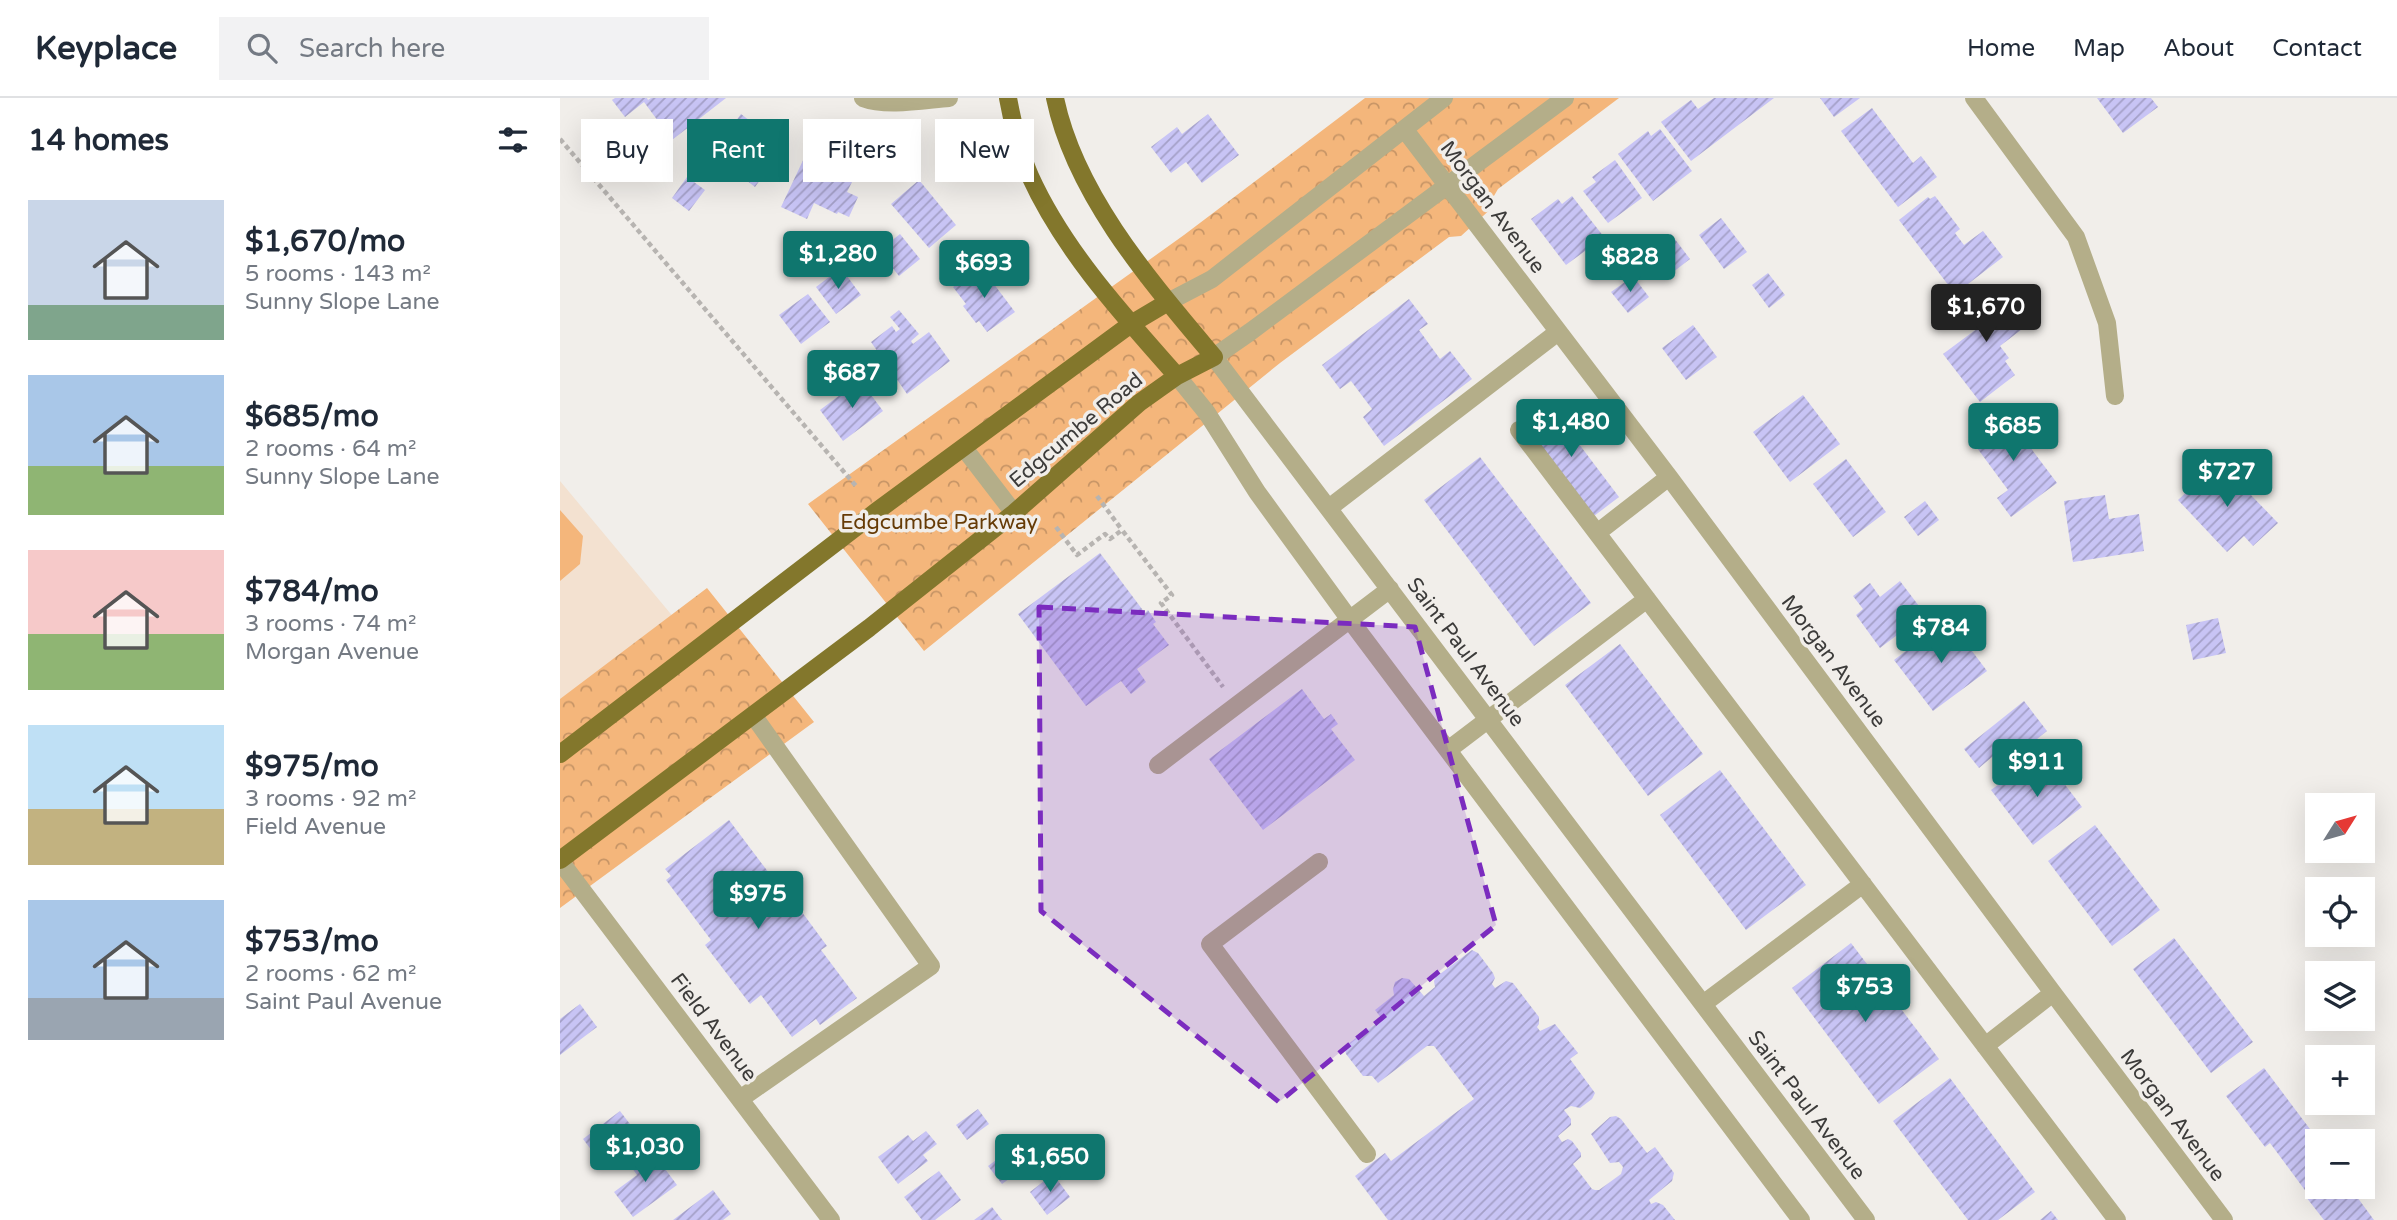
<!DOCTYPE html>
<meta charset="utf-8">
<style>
:root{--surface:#fff;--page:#f2f2f3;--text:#1f2937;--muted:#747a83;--line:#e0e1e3;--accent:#0f766e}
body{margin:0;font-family:"Varela Round",sans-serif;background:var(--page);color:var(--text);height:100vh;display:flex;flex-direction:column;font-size:26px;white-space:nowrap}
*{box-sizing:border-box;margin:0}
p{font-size:23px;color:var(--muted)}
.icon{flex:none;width:38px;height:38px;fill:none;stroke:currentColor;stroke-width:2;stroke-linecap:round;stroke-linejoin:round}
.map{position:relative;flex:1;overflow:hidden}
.details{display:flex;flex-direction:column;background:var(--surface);width:560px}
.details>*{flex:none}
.guide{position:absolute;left:21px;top:21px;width:665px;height:63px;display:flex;gap:14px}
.needle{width:46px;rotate:53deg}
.tools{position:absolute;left:1745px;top:695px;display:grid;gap:14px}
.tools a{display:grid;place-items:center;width:70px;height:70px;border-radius:0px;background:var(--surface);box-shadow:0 7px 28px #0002;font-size:35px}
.price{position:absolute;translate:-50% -60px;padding:0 16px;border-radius:7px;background:var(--accent);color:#fff;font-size:23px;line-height:46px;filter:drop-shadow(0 2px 4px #0008)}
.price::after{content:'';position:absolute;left:50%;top:42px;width:21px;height:16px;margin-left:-10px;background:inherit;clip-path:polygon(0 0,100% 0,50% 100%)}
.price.selected{background:#222;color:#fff}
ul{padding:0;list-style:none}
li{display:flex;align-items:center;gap:21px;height:175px;padding:0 28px}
li span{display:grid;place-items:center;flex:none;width:196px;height:140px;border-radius:0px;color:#555}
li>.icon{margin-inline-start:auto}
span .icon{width:84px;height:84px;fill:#fffc;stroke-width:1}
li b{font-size:30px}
h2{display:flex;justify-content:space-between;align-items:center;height:84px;padding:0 28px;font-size:30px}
.chip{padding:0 24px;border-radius:0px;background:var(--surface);box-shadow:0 7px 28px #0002;font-size:24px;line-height:63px}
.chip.selected{background:var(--accent);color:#fff}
header{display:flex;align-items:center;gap:42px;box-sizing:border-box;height:98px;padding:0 35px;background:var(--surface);border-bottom:2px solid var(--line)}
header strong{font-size:33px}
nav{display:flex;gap:38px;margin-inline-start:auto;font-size:24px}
.search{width:490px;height:63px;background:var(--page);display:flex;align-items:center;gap:18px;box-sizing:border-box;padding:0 24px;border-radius:0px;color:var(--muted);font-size:26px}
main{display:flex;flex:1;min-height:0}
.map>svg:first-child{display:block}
</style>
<header>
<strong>Keyplace</strong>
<div class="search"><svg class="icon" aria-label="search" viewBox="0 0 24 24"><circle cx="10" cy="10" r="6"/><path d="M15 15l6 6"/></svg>Search here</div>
<nav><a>Home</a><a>Map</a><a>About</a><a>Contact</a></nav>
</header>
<main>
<section class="details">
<h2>14 homes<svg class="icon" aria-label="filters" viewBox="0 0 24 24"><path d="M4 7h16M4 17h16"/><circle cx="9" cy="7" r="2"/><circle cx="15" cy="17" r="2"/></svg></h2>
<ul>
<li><span style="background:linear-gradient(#c9d6e8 75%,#7fa58c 0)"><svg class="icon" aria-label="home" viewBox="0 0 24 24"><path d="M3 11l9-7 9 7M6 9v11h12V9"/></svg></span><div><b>$1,670/mo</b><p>5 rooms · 143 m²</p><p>Sunny Slope Lane</p></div></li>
<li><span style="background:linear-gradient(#a9c7e8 65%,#8fb573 0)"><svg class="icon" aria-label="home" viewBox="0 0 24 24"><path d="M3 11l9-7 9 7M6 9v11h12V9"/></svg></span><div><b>$685/mo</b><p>2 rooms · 64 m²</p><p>Sunny Slope Lane</p></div></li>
<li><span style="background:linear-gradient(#f6c9c9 60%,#8fb573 0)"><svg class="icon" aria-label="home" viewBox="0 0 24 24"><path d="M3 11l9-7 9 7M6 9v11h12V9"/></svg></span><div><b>$784/mo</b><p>3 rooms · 74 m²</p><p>Morgan Avenue</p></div></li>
<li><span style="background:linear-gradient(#bfe0f5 60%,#c2b280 0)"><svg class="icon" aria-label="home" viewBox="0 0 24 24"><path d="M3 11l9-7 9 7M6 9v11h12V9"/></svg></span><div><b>$975/mo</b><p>3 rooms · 92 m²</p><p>Field Avenue</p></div></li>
<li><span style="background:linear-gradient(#a9c7e8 70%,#9aa5b1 0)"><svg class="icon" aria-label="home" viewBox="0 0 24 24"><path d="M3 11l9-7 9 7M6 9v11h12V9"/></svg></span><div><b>$753/mo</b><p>2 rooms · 62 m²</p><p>Saint Paul Avenue</p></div></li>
</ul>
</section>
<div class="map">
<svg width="1837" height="1122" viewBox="0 0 1837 1122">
<defs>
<pattern id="park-crowns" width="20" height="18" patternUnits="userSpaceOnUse" patternTransform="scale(1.75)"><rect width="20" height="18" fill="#f4b67b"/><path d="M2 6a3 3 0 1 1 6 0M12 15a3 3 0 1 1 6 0" fill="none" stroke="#c79566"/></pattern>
<pattern id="building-hatch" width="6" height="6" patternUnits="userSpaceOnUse" patternTransform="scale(1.75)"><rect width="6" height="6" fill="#c8c4f5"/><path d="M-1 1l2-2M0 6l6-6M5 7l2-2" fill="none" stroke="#a4a0c7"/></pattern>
</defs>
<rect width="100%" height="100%" fill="#f1eeea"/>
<!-- education -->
<path fill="#f3e1d0" d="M0,383l120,144 -120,92z"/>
<!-- grass -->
<path fill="#f4b67b" d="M0,412l23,26 -3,28 -20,17z"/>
<!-- park -->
<path fill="url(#park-crowns)" d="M805,0h254l-121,91 -7,12 3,5 -33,30 -12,1 -169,126 -356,288 -116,-147 376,-269z
M147,490l107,134 -254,186v-209z"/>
<!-- building -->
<path fill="url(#building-hatch)" d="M55,0h32l1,2 3,-2h75l-54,42 -28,-38 -19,15 -13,-17z
M1154,0h60l-83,63 -30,-39 30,-22 7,9z
M1260,0h40l-26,19z
M1537,0h54l7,9 -35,26z
M1312,10l41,55 8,-7 16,21 -39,30 -57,-76z
M181,16l43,33 -29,40 -22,-17 7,-8 -22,-17z
M648,16l31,41 -37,28 -16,-21 -15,11 -20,-26 26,-20 5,7z
M1100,31l32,42 -39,30 -35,-47 30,-23 3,5z
M246,56l49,22 -8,16 11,5 -9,20 -11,-5 -1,2 -23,-11 -7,16 -26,-12z
M1055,62l27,38 -34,25 -25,-32 13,-9 -4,-5z
M127,79l18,13 -16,21 -17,-13z
M359,82l37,45 -27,23 -38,-44z
M1012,98l32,41 -38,28 -35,-46 27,-20 4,5z
M1375,98l25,33 -5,4 9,12 19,-14 20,26 -48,37 -56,-74 29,-23 2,2z
M1161,120l26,34 -23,17 -25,-34z
M340,136l20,25 -21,17 -20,-25z
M1111,136l19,25 -22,17 -19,-26z
M421,169l34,45 -28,20 -8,-11 -3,2 -13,-17 3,-2 -13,-17z
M281,170l20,27 -25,19 -20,-27z
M1208,175l17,22 -16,13 -17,-23z
M1073,178l16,21 -21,16 -17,-21z
M1435,186l31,42 -26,20 9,12 -4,3 10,14 -35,27 -37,-48 35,-26 -15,-20z
M248,196l22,28 -29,22 -22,-29z
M849,201l19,25 -9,6 21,29 10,-8 22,28 -88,67 -21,-29 9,-8 -21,-28 -11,8 -18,-24z
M339,212l20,24 -8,7 2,3 16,-12 21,29 -43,33 -36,-52 21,-16 4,6 4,-3 -10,-12z
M1133,227l24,32 -31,23 -24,-32z
M300,282l23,31 -40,30 -23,-31z
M1243,297l37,49 -50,38 -37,-50z
M988,305l71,94 -25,19 -71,-94z
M1443,313l54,72 -46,34 -14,-19 11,-8 -39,-53z
M920,359l111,146 -57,43 -110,-146z
M1286,361l40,53 -33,25 -40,-53z
M1659,364l59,61 -25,23 -9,-10 -17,16 -49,-52z
M1545,397l4,24 30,-5 5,37 -71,11 -9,-61z
M1365,403l14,19 -21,16 -14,-19z
M540,455l45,60 3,-3 8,12 -3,2 16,21 -32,24 9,13 -15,12 -10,-13 -35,25 -68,-92z
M1340,483l25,33 -45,34 -24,-33 7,-6 -10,-13 17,-13 10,14z
M1658,520l8,35 -33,7 -7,-35z
M1388,521l39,52 -54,40 -39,-51z
M1060,546l83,110 -55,42 -83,-111z
M742,591l22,30 7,-5 7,10 -7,5 24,31 -92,70 -54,-71z
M1464,603l23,30 -40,32 -9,-11 -19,16 -15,-19z
M1481,655l41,54 -49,38 -42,-55z
M1160,672l86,115 -60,45 -86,-115z
M169,722l64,85 3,-1 31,42 -6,4 36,48 -37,27 -4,-6 -24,18 -31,-42 -11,9 -45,-59 6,-5 -45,-60 5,-4 -6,-7z
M1535,727l65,85 -48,36 -64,-85z
M1614,840l79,104 -42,31 -78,-104z
M1291,845l88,116 -60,45 -87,-116z
M912,852l6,3 15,20 2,5 -3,6 3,4 11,-7 7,2 26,34v7l-2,3 3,4 15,-7 23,29 -8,6 25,34 -3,6 -12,9 -9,-2 -7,4 7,9v6l-13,11 4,6 6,-3 4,2 9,12v4l-8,7 19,25 3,1h4l22,-16 2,-7 -4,-5 -9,1 -19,-29 19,-17 6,-1 5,3 26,34 8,-6 19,26 -2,8 -23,19 2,4 5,-2 7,3 12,15h-287l-33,-44 30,-23 6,8 83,-62 -40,-53h-7l-49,37 -6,-7h-9l-17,-22 -1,-5 3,-5 34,-25 -7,-9 19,-15 -1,-6 2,-7 7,-4 7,1 15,17 11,-9 -1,-6 2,-4z
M20,906l17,23 -37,28v-36z
M1704,970l55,73 -2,45 -10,7 -37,-50 -5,4 -39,-51z
M1390,980l85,114 -37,28h-30l-75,-99z
M418,1011l11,15 -22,16 -11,-15z
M60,1013l16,21 -37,28 -16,-21z
M366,1033l11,13 -14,11 5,6 -30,23 -20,-27 30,-22 5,6z
M451,1051l14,18 -23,17 -14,-18z
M91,1052l26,35 -44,32 -19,-25 23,-17 -7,-10z
M379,1073l22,29 -26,20h-13l-18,-23z
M493,1076l17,23 -23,18 -17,-23z
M1760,1088h29l25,34h-50l-18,-23z
M153,1092l18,24 -8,6h-50z
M432,1109l10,13h-28z
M1491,1113l7,9h-18z"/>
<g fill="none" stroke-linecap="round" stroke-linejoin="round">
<!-- path -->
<path stroke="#b7b4b1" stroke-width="4.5" stroke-dasharray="5 3.5" stroke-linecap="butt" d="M0,41l296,347
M537,398l25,34
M496,429l21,28 28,-21 5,5 12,-9 50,65 -11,8 62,84"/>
<!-- minor -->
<path stroke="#b4ae89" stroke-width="18" d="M303,0c23,9 61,2 86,0
M1005,0l-315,234 -36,25 652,863
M1414,0l102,139 31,86 8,73
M845,32l264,347 384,516 171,227
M608,204l44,-23 232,-181
M617,278l30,37 50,79 93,128 451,600
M959,332l598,790
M404,350l50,65
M769,410l229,-176
M1037,435l72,-56
M888,652l199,-151
M598,667l232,-176
M0,763l271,359
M759,764l-109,82 157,210
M1143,906l160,-120
M1425,948l68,-53
M180,1001l191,-133 -178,-251"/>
<!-- major -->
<path stroke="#83772c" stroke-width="18" d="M448,0c5,27 11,53 22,78 34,75 93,139 147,200
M0,656l317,-243 254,-187 37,-22
M0,762l309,-232 145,-115 125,-110 38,-27 37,-19c-63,-75 -139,-162 -159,-259"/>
</g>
<!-- marked area -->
<path fill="#7b2cbf" fill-opacity="0.2" stroke="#7b2cbf" stroke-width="5" stroke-dasharray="14 9" stroke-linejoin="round" d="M479,509l376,20 81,298 -217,177 -238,-191z"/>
<g text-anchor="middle" stroke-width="7" stroke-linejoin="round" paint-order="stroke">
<!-- street labels -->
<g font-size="21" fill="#3c3b3a" stroke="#f1eeea">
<text transform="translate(933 109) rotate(53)" y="7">Morgan Avenue</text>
<text transform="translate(516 332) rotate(-40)" y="7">Edgcumbe Road</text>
<text transform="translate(906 554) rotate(53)" y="7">Saint Paul Avenue</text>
<text transform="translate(1274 563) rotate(53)" y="7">Morgan Avenue</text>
<text transform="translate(154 929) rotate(53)" y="7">Field Avenue</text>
<text transform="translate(1247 1007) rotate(53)" y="7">Saint Paul Avenue</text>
<text transform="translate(1613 1017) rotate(53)" y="7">Morgan Avenue</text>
</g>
<!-- park labels -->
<g font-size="21" fill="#663b06" stroke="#f1eeea">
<text x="379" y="431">Edgcumbe Parkway</text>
</g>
</g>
</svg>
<div class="tools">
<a><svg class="needle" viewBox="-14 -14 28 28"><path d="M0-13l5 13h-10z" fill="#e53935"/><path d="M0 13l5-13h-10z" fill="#747a83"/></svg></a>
<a><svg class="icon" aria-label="locate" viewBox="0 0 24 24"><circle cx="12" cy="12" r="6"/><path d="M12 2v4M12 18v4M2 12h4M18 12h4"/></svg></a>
<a><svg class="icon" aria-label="layers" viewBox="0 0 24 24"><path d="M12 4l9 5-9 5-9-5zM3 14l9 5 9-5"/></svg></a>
<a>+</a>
<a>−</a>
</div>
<b class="price" style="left:278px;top:193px">$1,280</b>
<b class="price" style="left:1070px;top:196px">$828</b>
<b class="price" style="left:424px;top:202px">$693</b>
<b class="price selected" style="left:1426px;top:246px">$1,670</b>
<b class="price" style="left:292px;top:312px">$687</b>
<b class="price" style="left:1011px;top:361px">$1,480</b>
<b class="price" style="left:1453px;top:365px">$685</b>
<b class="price" style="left:1667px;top:411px">$727</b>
<b class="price" style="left:1381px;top:567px">$784</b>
<b class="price" style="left:1477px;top:701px">$911</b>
<b class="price" style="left:198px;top:833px">$975</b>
<b class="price" style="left:1305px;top:926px">$753</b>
<b class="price" style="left:85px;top:1086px">$1,030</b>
<b class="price" style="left:490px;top:1096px">$1,650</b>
<div class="guide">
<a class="chip">Buy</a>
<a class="chip selected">Rent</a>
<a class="chip">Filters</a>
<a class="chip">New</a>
</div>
</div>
</main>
